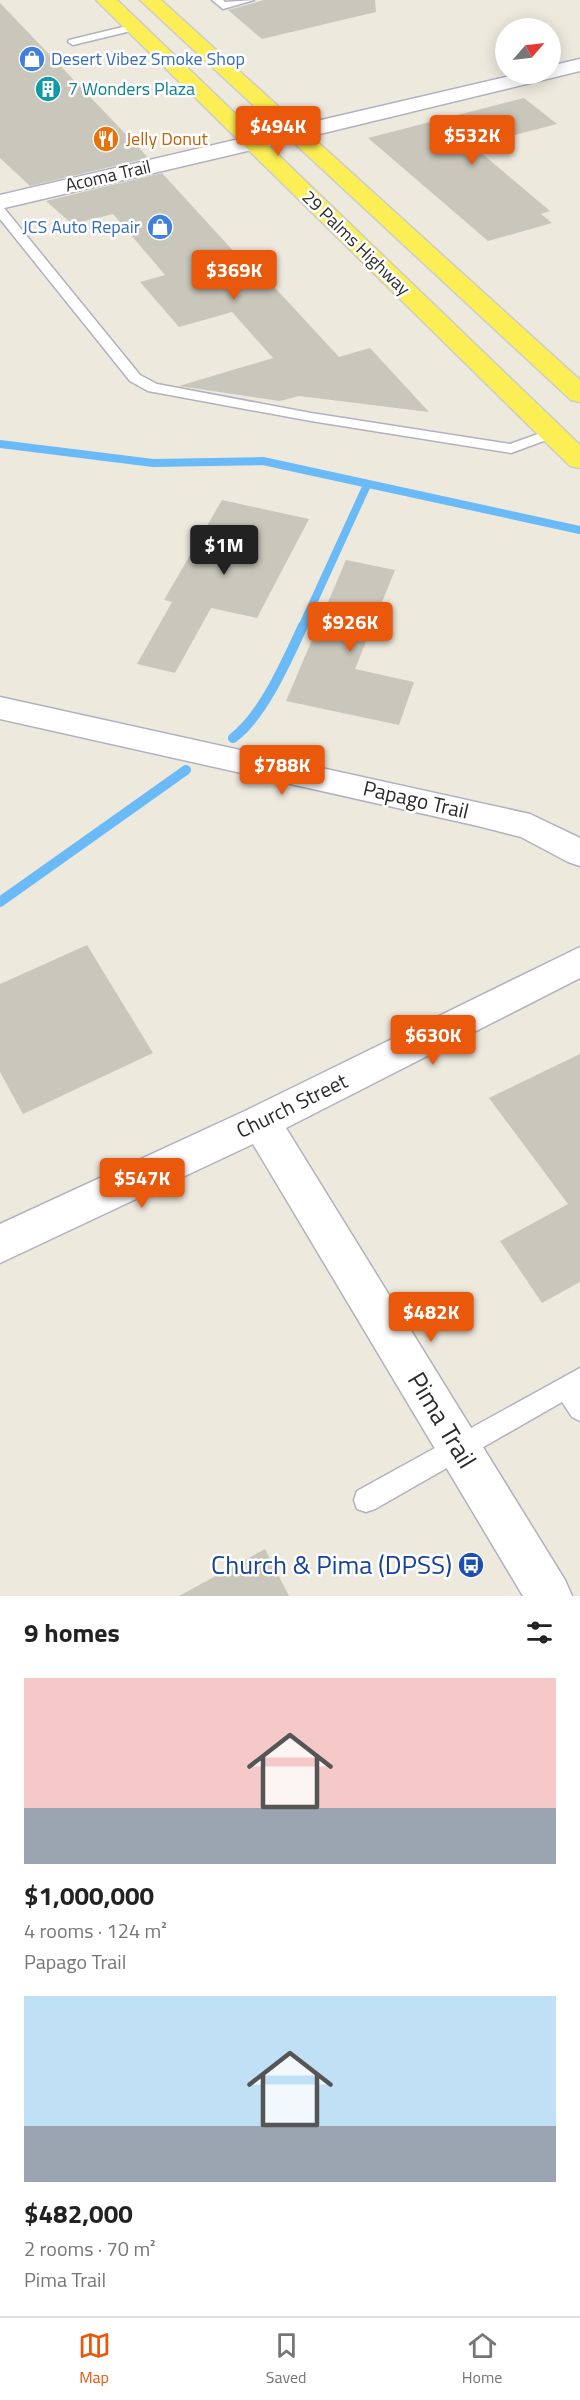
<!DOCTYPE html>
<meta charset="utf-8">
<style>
:root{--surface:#fff;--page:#f2f2f2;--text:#222;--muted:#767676;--line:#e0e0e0;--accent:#ea580c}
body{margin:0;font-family:"Titillium Web",sans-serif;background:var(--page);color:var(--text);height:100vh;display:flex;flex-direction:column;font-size:22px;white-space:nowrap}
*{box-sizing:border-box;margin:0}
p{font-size:20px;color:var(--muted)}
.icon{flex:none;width:33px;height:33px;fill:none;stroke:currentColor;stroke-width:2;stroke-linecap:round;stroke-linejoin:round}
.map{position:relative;height:1596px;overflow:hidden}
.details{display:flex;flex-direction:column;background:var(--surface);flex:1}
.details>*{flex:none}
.needle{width:39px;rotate:62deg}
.fabs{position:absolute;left:495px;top:18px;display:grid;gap:12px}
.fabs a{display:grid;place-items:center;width:66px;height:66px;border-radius:50%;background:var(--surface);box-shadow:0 3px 15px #0003;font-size:30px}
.price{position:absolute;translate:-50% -51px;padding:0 14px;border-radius:6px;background:var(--accent);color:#fff;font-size:20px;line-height:39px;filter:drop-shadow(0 2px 3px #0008)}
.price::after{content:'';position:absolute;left:50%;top:36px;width:18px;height:14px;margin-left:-9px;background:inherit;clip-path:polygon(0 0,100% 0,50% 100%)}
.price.selected{background:#222;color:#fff}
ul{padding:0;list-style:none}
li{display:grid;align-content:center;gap:12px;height:318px;padding:0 24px}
li span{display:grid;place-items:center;height:186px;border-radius:0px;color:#555}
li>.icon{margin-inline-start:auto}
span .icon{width:108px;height:108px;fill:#fffc;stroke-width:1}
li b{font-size:26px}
h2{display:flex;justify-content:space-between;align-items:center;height:72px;padding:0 24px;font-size:26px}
.dock{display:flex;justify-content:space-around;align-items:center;height:84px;border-top:2px solid var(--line);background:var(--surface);font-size:16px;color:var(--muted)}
.dock a{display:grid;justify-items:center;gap:3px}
.dock .selected{color:var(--accent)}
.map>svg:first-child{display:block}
</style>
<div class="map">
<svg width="580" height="1596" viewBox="0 0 580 1596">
<rect width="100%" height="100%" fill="#eee9dd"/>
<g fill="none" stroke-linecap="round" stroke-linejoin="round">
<!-- stream-far1 -->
<path stroke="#69baf7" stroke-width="8" d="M0,444l153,19 110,-2 317,69
M302,627l65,-142"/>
<!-- stream -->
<path stroke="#69baf7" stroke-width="10" d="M233,738c30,-22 54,-78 70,-112
M0,902l186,-132"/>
</g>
<!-- building -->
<path fill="#c9c7bb" d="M264,0h111l1,12 -114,27 -34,-29z
M0,3l141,147 7,8 -118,28 -30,-28z
M524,98l33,26 -84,22 77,65 -9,3 11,9 -64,18 -120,-103z
M162,173l75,82 6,-2 96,104 31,-9 59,64 -130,-16 -19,5 -101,-15 94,-28 -41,-46 -53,15 -39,-45 25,-7 -52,-61 -41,10 -26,-23z
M222,500l87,19 -52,99 -46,-10 -36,65 -38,-9 35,-62 -8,-2z
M346,560l49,10 -40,99 59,13 -15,43 -113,-24z
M87,945l66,108 -130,61 -23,-42v-88z
M580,1054v228l-38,21 -42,-62 68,-37 -79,-106z
M265,1549l24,47h-110z"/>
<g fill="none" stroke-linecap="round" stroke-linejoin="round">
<!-- service casing -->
<g stroke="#b1b1c0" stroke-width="3">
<path id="service" d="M212,0h11l2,2 29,-2 -31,9z
M135,24l4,1v4l-66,16 -5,-3 1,-2z
M0,207l4,1 136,167 17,9 154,29 199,31 42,-15 7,4 -2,3 -46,17 -200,-32 -163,-30 -18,-10 -130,-162z
M580,1368v53l-8,-4 -10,-15 -187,107 -9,3 -9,-3 -3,-9 3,-9z"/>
</g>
<!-- minor casing -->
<g stroke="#b1b1c0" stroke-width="3">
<path id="minor" d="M580,59v12l-285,69 -8,-2 -3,-5 3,-5 232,-54h31v-8z
M0,697l530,117 50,24v28l-12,-4 -47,-25 -43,-11 -478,-107z
M580,947v31l-294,150 279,452 7,16h-49l-270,-452 -253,119v-39l247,-114z"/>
</g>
<!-- tertiary casing -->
<g stroke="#b1b1c0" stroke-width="3">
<path id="tertiary" d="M295,126l8,2 3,5 -3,5 -303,71v-14z"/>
</g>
<!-- primary casing -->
<g stroke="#ccc" stroke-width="3">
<path id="primary" d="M96,0h21l463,445v23l-10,-2z
M140,0h21l419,380v22l-9,-2z"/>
</g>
<!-- service -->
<use href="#service" fill="#fff" fill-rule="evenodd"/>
<!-- minor -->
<use href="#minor" fill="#fff" fill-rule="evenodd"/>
<!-- tertiary -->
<use href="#tertiary" fill="#fff" fill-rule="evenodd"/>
<!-- primary -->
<use href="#primary" fill="#fbef55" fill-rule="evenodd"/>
</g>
<!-- icons -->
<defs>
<g id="shop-disc" transform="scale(1.35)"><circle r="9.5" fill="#3f7fe0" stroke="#fff"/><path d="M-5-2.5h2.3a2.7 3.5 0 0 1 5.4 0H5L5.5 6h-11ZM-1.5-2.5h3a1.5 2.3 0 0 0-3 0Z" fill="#fff"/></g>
<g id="building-disc" transform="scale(1.35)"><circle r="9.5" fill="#0f9aa8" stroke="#fff"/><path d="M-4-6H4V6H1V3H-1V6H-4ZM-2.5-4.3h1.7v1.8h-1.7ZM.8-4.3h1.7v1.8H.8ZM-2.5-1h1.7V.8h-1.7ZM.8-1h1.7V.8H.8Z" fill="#fff"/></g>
<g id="restaurant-disc" transform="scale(1.35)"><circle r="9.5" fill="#e8710a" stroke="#fff"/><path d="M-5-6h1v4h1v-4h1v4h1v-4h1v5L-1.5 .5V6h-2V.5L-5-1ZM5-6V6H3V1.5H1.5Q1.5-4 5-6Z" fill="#fff"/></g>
<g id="bus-disc" transform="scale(1.35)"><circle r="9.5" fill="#1a4fb4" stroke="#fff"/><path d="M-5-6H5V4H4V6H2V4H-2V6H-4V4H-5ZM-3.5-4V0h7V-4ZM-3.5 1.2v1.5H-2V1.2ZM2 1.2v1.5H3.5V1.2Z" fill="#fff"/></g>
</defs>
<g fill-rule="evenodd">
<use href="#shop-disc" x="32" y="59"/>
<use href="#building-disc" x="48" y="89"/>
<use href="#restaurant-disc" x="106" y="139"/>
<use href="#shop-disc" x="160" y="227"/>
<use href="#bus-disc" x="471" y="1565"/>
</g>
<g text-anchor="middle" stroke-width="5" stroke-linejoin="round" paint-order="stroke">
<!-- far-shop labels -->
<g font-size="18" fill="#366cbe" stroke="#fff" text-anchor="start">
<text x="51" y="65">Desert Vibez Smoke Shop</text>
<text x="140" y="233" text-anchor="end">JCS Auto Repair</text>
</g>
<!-- far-culture labels -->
<g font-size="18" fill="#0d838f" stroke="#fff" text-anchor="start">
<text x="68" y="95">7 Wonders Plaza</text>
</g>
<!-- far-food labels -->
<g font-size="18" fill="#c56008" stroke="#fff" text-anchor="start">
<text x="126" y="145">Jelly Donut</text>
</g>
<!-- far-street labels -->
<g font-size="18" fill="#2b2b2b" stroke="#fff">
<text transform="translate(108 176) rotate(-13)" y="6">Acoma Trail</text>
<text transform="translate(356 243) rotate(44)" y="6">29 Palms Highway</text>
</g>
<!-- street labels -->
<g font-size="21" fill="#2b2b2b" stroke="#fff">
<text transform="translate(416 800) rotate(13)" y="7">Papago Trail</text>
<text transform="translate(292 1106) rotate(-26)" y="7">Church Street</text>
</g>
<!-- near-street labels -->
<g font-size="26" fill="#2b2b2b" stroke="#fff">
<text transform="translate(442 1420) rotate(59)" y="9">Pima Trail</text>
</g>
<!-- near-transit labels -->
<g font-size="26" fill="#164399" stroke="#fff" text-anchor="end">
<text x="452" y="1574">Church &amp; Pima (DPSS)</text>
</g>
</g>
</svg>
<div class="fabs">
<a><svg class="needle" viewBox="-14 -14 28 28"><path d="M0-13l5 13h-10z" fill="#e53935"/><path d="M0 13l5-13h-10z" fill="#767676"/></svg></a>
</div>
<b class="price" style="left:278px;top:157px">$494K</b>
<b class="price" style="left:472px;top:166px">$532K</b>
<b class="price" style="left:234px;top:301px">$369K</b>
<b class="price selected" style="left:224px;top:576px">$1M</b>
<b class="price" style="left:350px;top:653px">$926K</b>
<b class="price" style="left:282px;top:796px">$788K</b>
<b class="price" style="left:433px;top:1066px">$630K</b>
<b class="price" style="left:142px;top:1209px">$547K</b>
<b class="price" style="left:431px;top:1343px">$482K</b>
</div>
<section class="details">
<h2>9 homes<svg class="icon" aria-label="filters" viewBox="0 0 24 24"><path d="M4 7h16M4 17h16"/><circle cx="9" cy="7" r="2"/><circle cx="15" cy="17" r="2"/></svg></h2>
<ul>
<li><span style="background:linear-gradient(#f6c9c9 70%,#9aa5b1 0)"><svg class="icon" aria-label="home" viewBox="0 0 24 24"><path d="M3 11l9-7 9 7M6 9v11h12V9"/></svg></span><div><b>$1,000,000</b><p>4 rooms · 124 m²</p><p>Papago Trail</p></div></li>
<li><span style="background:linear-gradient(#bfe0f5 70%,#9aa5b1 0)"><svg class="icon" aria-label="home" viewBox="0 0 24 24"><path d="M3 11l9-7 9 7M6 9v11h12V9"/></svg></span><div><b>$482,000</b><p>2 rooms · 70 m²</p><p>Pima Trail</p></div></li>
</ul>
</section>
<nav class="dock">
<a class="selected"><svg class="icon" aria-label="map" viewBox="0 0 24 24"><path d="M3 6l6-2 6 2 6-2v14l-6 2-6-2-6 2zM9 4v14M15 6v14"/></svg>Map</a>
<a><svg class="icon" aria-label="saved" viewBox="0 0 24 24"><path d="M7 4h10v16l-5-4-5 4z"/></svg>Saved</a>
<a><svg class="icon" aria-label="home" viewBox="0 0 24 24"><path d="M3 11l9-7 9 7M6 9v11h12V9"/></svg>Home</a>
</nav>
